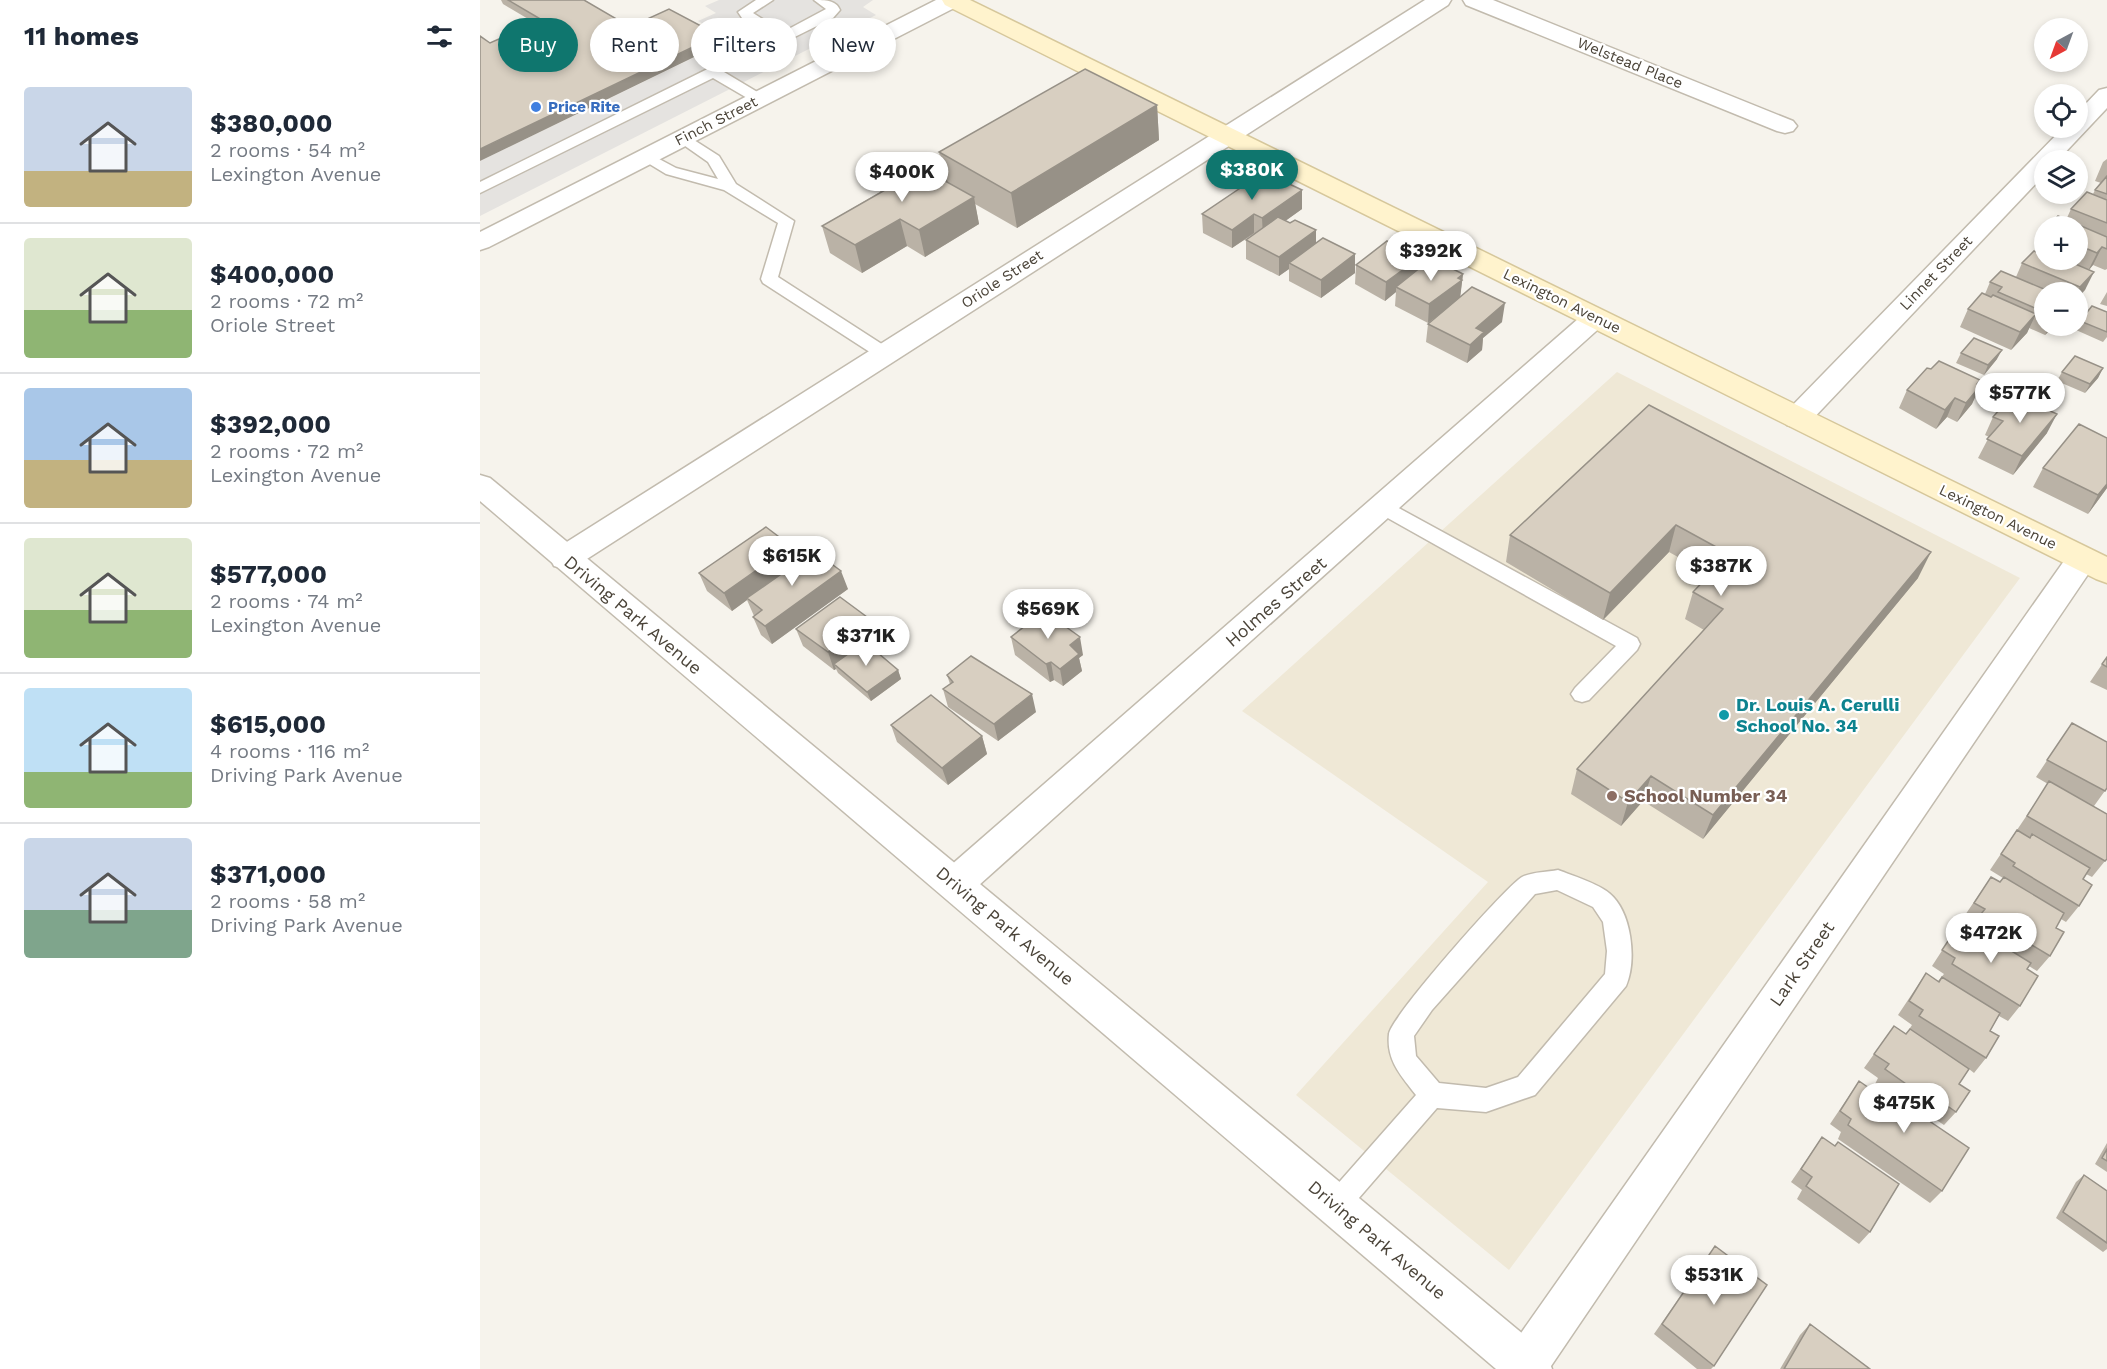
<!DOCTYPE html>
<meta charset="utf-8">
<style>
:root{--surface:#fff;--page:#f2f2f3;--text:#1f2937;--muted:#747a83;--line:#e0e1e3;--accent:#0f766e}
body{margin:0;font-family:"Work Sans",sans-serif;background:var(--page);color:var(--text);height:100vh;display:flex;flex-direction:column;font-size:22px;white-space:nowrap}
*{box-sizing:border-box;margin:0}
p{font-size:20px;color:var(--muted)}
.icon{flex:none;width:33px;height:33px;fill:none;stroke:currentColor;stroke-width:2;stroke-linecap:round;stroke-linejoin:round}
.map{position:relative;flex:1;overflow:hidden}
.panel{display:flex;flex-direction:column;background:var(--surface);width:480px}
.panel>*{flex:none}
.hud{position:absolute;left:18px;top:18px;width:570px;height:54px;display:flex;gap:12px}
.needle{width:39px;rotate:221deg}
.tools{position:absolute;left:1554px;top:18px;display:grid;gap:12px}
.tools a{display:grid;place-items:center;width:54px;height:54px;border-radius:50%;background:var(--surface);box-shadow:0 3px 9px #0003;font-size:30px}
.price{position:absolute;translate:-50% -51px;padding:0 14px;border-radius:21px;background:#fff;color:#222;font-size:20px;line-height:39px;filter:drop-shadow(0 2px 3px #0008)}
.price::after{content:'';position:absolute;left:50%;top:36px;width:18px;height:14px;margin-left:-9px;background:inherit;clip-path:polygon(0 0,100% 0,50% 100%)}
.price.selected{background:var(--accent);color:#fff}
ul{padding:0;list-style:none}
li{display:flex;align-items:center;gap:18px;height:150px;padding:0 24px}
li+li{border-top:2px solid var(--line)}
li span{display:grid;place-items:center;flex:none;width:168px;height:120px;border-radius:6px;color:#555}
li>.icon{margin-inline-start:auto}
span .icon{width:72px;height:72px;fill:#fffc;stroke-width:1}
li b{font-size:26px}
h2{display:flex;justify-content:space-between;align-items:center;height:72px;padding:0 24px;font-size:26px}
.pill{padding:0 21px;border-radius:27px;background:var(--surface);box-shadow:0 3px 9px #0003;font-size:21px;line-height:54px}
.pill.selected{background:var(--accent);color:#fff}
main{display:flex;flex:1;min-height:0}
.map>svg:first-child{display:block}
</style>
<main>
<section class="panel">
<h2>11 homes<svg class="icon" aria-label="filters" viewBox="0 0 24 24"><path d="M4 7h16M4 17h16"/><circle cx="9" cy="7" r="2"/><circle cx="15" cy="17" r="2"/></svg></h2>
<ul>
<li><span style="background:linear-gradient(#c9d6e8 70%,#c2b280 0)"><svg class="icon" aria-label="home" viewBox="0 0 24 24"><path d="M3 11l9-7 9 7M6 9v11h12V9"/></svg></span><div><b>$380,000</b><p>2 rooms · 54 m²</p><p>Lexington Avenue</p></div></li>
<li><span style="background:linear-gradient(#dfe7d0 60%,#8fb573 0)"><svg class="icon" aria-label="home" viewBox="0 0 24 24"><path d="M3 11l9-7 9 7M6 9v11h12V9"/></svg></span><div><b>$400,000</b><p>2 rooms · 72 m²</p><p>Oriole Street</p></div></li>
<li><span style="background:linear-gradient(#a9c7e8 60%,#c2b280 0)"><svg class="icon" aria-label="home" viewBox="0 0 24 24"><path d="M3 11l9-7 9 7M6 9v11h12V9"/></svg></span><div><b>$392,000</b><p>2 rooms · 72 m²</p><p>Lexington Avenue</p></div></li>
<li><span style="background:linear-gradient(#dfe7d0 60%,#8fb573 0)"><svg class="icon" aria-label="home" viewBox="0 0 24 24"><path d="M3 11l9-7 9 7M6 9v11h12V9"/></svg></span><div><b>$577,000</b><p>2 rooms · 74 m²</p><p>Lexington Avenue</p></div></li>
<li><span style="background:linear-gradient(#bfe0f5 70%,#8fb573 0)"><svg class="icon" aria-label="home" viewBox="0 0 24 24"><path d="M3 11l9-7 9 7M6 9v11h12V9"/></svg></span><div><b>$615,000</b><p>4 rooms · 116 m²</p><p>Driving Park Avenue</p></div></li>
<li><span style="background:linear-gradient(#c9d6e8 60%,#7fa58c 0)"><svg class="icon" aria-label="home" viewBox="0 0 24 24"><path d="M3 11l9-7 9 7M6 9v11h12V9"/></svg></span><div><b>$371,000</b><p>2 rooms · 58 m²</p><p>Driving Park Avenue</p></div></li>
</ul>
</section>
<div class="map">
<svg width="1627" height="1369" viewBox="0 0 1627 1369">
<rect width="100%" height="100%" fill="#f6f3ec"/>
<!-- education -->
<path fill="#efe8d6" d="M1137,372l403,206 -511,692 -213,-175 192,-213 -246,-171z"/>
<!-- parking -->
<path fill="#e5e3e0" d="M239,0h154l-10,7 13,8 -396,201v-55l250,-121 -32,-19 18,-8 -11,-7z"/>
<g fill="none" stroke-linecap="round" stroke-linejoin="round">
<!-- service casing -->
<g stroke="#c2bbae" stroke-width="3">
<path id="service" d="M276,0h17l-20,13 30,19 43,-23 -12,-9c11,0 22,0 26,10l-7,8 -109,54 40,24 2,3 -2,3h-10l-41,-24 -233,115v-11l292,-145 -28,-16 -6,-9z
M203,133l36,23 17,28 58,37 -16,56 113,73 3,4 -3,4h-12l-116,-75 -2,-4 17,-56 -54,-33 -58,-16 -28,-17 8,-5 30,16 42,11 -10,-17 -30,-21 -3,-3 3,-3z
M904,500l253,138 3,6 -3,6 -48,50 -7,2 -7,-2 -4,-6 4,-6 41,-42 -239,-134 -3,-5 3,-5z
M1078,870c13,5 41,14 51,23 23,19 28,67 17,93l-91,109 -49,17 -49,-4 -92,106 -9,4 -9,-4 -4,-9 4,-9 89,-101c-15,-19 -30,-35 -27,-61 1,-16 116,-147 133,-157 10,-5 25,-5 36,-7zM1077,890l36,17 10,15 4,29 -2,23 -87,103 -32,11 -47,-5 -23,-27 -2,-20 18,-26 103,-116z"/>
</g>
<!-- minor casing -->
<g stroke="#c2bbae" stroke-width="3">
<path id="minor" d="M456,0h27l-3,5 -471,242 -9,3v-18z
M945,0h26l-3,5 -872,561 -11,3 -11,-3 -4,-8 4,-8z
M983,0h30l300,121 4,5 -4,5 -8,2 -8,-2 -311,-126z
M1627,88v20l-49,52h-14v15l-237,250 -10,3 -10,-3 -4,-7 4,-7 276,-283h15v-16l21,-22z
M1115,309l9,3 4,6 -4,6 -636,571 -13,5 -13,-5 -5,-11 5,-11 644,-561z
M1602,548l11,3 4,8 -4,8 -544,802h-48l6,-16 564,-802z"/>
</g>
<!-- tertiary casing -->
<g stroke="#c2bbae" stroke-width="3">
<path id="tertiary" d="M0,475l10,3 1056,875 6,16h-56l-1016,-868z"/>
</g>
<!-- secondary casing -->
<g stroke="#d6c79b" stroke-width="3">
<path id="secondary" d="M462,0h28l1137,557v26l-11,-4 -1151,-574z"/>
</g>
<!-- service -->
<use href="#service" fill="#fff" fill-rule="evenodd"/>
<!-- minor -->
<use href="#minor" fill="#fff" fill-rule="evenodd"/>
<!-- tertiary -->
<use href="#tertiary" fill="#fff" fill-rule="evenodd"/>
<!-- secondary -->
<use href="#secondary" fill="#fff3cd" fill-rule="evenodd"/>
</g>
<!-- wall -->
<path fill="#bab2a6" d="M21,0h83l46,27 91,17 -231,-1 45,-20 -32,-19z
M677,105l2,35 -142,88 -42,-24 4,20 -54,33 -18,-11 -45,27 -32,-20 -8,-27 58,-34 -2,-9 64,-14 -3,-17z
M1627,159v110l-2,1 -12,-5 -4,5 -4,20 -7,2h-34v34h10l-9,9 -16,-7 -2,5 -16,17 -51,-23 8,-18 17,-15 5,-12 26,-5 6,-14 22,-3h34v-34l-12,-6 5,-11 22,-15 2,-4 6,-7 -6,-2 8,-19z
M822,190v19l-17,12 31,22 39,11v19l-34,25 -32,-17v-12l-10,7 -33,-17v-19l9,-7 -23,15 -29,-15 -1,-19z
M1564,231v22l-8,-4z
M939,258l-1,12 12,-4 33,8 -3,22 42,26 -19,16 -1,12 -15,13 -41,-21 2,-18 6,-6 -6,5 -33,-17 1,-14 -11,9 -30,-17 1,-19z
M1627,292v14l-7,-2z
M1627,312v25l-4,5 -27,-12 4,-9z
M1481,353l36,6 -13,16 -28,-12z
M1623,368l-5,10 -13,15 -28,-12 5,-9z
M1498,384l-6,20 -15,18 -10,-5 -11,12 -37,-21 8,-18z
M1169,405l269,173 -215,261 -60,-38 -22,25 -50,-32 6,-25 127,-139 -19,-11 8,-27 17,-17 -41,-23 -66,68 -97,-58 4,-27z
M1513,417l54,16 -34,42 -35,-17 11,-21 -4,-2z
M1627,438v50l-19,26 -55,-27 10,-19z
M311,546l7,16 50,27 -76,55 -11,-9 -8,-18 1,-1 -7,-16 -15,11 -25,-20 -8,-18z
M391,620l6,17 -9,7 30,26 3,9 -30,22 -33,-28 -2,-4 -2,1 -31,-24 -7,-17z
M531,637l72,18 -4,3 3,13 -19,15 -9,-6 -4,2 -35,-27z
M1627,657v33l-17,-8z
M467,675l89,37 -38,29 -50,-34 -5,-18 7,-5z
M1592,723l35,65 -13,18 11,55 -13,16 -6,-3 -3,5 -4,27 -13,16 -5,-3 -5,9 -6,28 -13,15 -8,-5 -2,3 -7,37 -12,15 -9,-5 -9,15 -4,27 -12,15 -5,-4 -10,15 -3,28 -12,13 -9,-6 -3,4 10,68 -12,12 -92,-64 3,-7 -11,-8 29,-43 13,9 13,1 -10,-7 3,-6 -14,-10 30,-42 12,8 6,-9 -14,-10 28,-42 12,8 6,-7 -12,-8 26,-40 12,6 1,-2h-1l4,-6 -11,-6 28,-41 9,5 3,-4 -13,-8 58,-86 -12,-7z
M411,725l91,11 5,18 -39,31 -51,-43z
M1342,1137l48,95 -11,12 -62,-45 5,-9 -11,-8z
M1627,1143v29l-12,-8z
M1604,1175l23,16v58l-4,3 -47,-34 20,-36z
M1235,1246l-1,120 -3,3h-14l-43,-35z
M1330,1324l60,45h-90l20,-34z"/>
<!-- shaded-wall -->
<path fill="#979187" d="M238,35l3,9 -241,117v-12z
M677,105l2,35 -142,88 -6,-35z
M465,170l6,28 -15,-22z
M822,190v19l-39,28 -1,-19z
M494,197l5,27 -54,33 -6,-27z
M774,214v19l-22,15v-18z
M420,219l7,27 -45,27 -7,-28z
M836,230v19l-27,14v6l-10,7v-19z
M1622,247l-9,18 -5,6 9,-18z
M875,254v19l-34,25v-18z
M939,258l-1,18 -22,11v5l-11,9 1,-19z
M1614,272l-9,18 -7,8 -1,-6 3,-5z
M983,274l-3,25 -32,24 1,-19z
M1025,303l-3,19 -19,16 -1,12 -15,13 3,-18 6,-17z
M1556,314l-9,19 -16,17 9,-18z
M1570,326h4l-9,9z
M1522,350l-5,9 -13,16 4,-10z
M1623,368l-5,10 -13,15 5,-9z
M1500,380l-6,14 7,-9 -9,19 -15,18 9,-19 11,-19z
M1475,398l-8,19 -11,12 9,-19z
M1577,414l-10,19 -34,42 9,-19z
M1627,484v4l-19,26 10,-19z
M1196,525l-7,27 -66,68 7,-27z
M311,546l7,18 -51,34v2l-15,11 -8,-18z
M1451,552l-13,26 -215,261 10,-24z
M361,571l7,18 -76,55 -7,-18z
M391,620l6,17 -39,30 -4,-3 2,5 -2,1 -6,-18z
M600,637l3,18 -4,3 3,13 -19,15 -3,-17 10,-24z
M571,662l3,18 -4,2 -4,-18z
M418,670l3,9 -30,22 -4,-9z
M552,694l4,18 -38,29 -4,-17z
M502,736l5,18 -39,31 -6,-17z
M1171,776l-8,25 -22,25 7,-24z"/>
<!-- building -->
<path fill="#d8cfc1" stroke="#979187" stroke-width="1.5" d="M28,0h76l46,27 39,-18 49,26 -238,114v-113l10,7 52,-23z
M605,69l72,36 -146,88 -72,-41z
M443,158l22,12 -9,6 38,21 -55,33 -19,-11 -45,26 -33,-19 65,-37 -9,-6z
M784,172l38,18 -40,28 -8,-4 -22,16 -30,-16z
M1627,176v18l-12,-4z
M1607,192l20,8v23l-36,-14z
M1578,216l49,21v12l-5,-2 -5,6 -19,-8v-19h-30z
M798,217l12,6 5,-3 21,10 -37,27 -33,-17z
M843,238l32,16 -34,26 -32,-17z
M907,241l32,17 -33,24 -30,-17z
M1554,251l10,4v5h22l28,12 -14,15 -58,-24z
M957,261l26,13 -5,4 4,2 -33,24 -33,-17 30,-24 4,3z
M1521,271l50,21h-7v20l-46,-20 4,-5 -12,-5z
M992,287l33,16 -29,25 8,4 -14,13 -42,-21z
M1502,293l9,4 2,-2 43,19 -16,18 -52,-23z
M1612,306l15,6v20l-27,-11z
M1494,338l28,12 -14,15 -27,-12z
M1595,356l28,12 -13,16 -28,-12z
M1459,361l41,19 -3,4 4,1 -15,18 -11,-5 -10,12 -38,-20 20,-22 4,1z
M1533,394l44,20 -35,42 -35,-17 16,-18 -10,-4z
M1169,405l282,147 -218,263 -62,-39 -23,26 -51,-33 146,-160 -30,-17 36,-38 -53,-29 -66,68 -100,-58z
M1599,424l28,14v46l-9,11 -55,-27z
M286,527l25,19 -67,47 -25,-20z
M334,551l27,20 -76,55 -12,-9 9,-7 -15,-12z
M360,597l31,23 -43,32 -32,-23z
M564,611l36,26 -10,8 9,9 -19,15 -9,-7 -5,2 -35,-27z
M385,642l33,28 -31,22 -33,-28z
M491,656l61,38 -38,30 -51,-35 10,-7 -6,-7z
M1627,657v10l-5,-3z
M451,695l51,41 -40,32 -51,-43z
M1592,723l35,19v46l-2,3 -58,-31z
M1569,781l58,33v45l-2,2 -78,-45z
M1537,830l13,8 2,-4 58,34 -7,11 9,6 -13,21 -66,-40 2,-3 -14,-9z
M1511,877l9,5 4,-5 60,36 -8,15 8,4 -14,24 -69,-42 4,-5 -11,-6z
M1478,926l12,6 3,-5 58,36 -4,6 11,7 -18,30 -68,-42 3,-6 -13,-8z
M1446,973l13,9 3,-5 58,36 -10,18 9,5 -13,22 -67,-42 4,-6 -14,-9z
M1414,1026l12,8 4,-5 59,40 -10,15 11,7 -14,21 -10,-7 -3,5 -58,-41 4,-5 -15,-10z
M1379,1081l13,9 4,-5 93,63 -27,43 -94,-66 3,-6 -11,-8z
M1342,1137l13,9 3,-4 61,42 -29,48 -64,-46 6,-9 -11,-8z
M1627,1149v12l-5,-3z
M1604,1175l23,16v52l-44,-31z
M1235,1246l52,39 -53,81 -52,-42z
M1330,1324l60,45h-86z"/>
<!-- markers -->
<circle fill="#3f7fe0" stroke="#fff" stroke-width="2" cx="56" cy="107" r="6"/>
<circle fill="#0f9aa8" stroke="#fff" stroke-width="2" cx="1244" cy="715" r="6"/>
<circle fill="#8d6e63" stroke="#fff" stroke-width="2" cx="1132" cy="796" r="6"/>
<g text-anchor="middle" stroke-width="4.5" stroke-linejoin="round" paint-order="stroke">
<!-- far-street labels -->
<g font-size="15" fill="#4b4439" stroke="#fff">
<text transform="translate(1150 63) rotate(22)" y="5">Welstead Place</text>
<text transform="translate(236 121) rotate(-27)" y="5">Finch Street</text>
<text transform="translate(1456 273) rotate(-46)" y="5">Linnet Street</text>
<text transform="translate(522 279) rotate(-33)" y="5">Oriole Street</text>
<text transform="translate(1082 301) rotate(26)" y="5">Lexington Avenue</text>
<text transform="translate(1518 517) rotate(26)" y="5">Lexington Avenue</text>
</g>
<!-- far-shop labels -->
<g font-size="15" font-weight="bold" fill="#366cbe" stroke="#fff" text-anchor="start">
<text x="68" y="112">Price Rite</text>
</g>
<!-- street labels -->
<g font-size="18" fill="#4b4439" stroke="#fff">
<text transform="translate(796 602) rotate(-41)" y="6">Holmes Street</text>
<text transform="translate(153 615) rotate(40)" y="6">Driving Park Avenue</text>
<text transform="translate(525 926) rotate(40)" y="6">Driving Park Avenue</text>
<text transform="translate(1322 964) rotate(-55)" y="6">Lark Street</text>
<text transform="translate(897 1240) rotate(40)" y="6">Driving Park Avenue</text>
</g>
<!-- culture labels -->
<g font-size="18" font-weight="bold" fill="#0d838f" stroke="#fff" text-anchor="start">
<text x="1256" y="711">Dr. Louis A. Cerulli<tspan x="1256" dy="21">School No. 34</tspan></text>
</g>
<!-- education labels -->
<g font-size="18" font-weight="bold" fill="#785e54" stroke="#fff" text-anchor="start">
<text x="1144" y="802">School Number 34</text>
</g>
</g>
</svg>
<div class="tools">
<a><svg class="needle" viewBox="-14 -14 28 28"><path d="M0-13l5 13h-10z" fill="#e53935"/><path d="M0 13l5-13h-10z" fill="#747a83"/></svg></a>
<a><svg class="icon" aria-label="locate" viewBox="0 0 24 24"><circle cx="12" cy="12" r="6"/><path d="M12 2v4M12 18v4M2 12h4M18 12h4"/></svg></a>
<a><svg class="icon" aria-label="layers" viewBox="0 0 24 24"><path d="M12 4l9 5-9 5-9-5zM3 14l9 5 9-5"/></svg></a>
<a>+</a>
<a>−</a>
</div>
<b class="price selected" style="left:772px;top:201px">$380K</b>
<b class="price" style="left:422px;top:203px">$400K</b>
<b class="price" style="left:951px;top:282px">$392K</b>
<b class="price" style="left:1540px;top:424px">$577K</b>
<b class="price" style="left:312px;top:587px">$615K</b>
<b class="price" style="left:1241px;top:597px">$387K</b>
<b class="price" style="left:568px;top:640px">$569K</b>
<b class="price" style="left:386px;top:667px">$371K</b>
<b class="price" style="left:1511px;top:964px">$472K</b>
<b class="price" style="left:1424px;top:1134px">$475K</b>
<b class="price" style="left:1234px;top:1306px">$531K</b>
<div class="hud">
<a class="pill selected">Buy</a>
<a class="pill">Rent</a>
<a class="pill">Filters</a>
<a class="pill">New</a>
</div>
</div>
</main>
